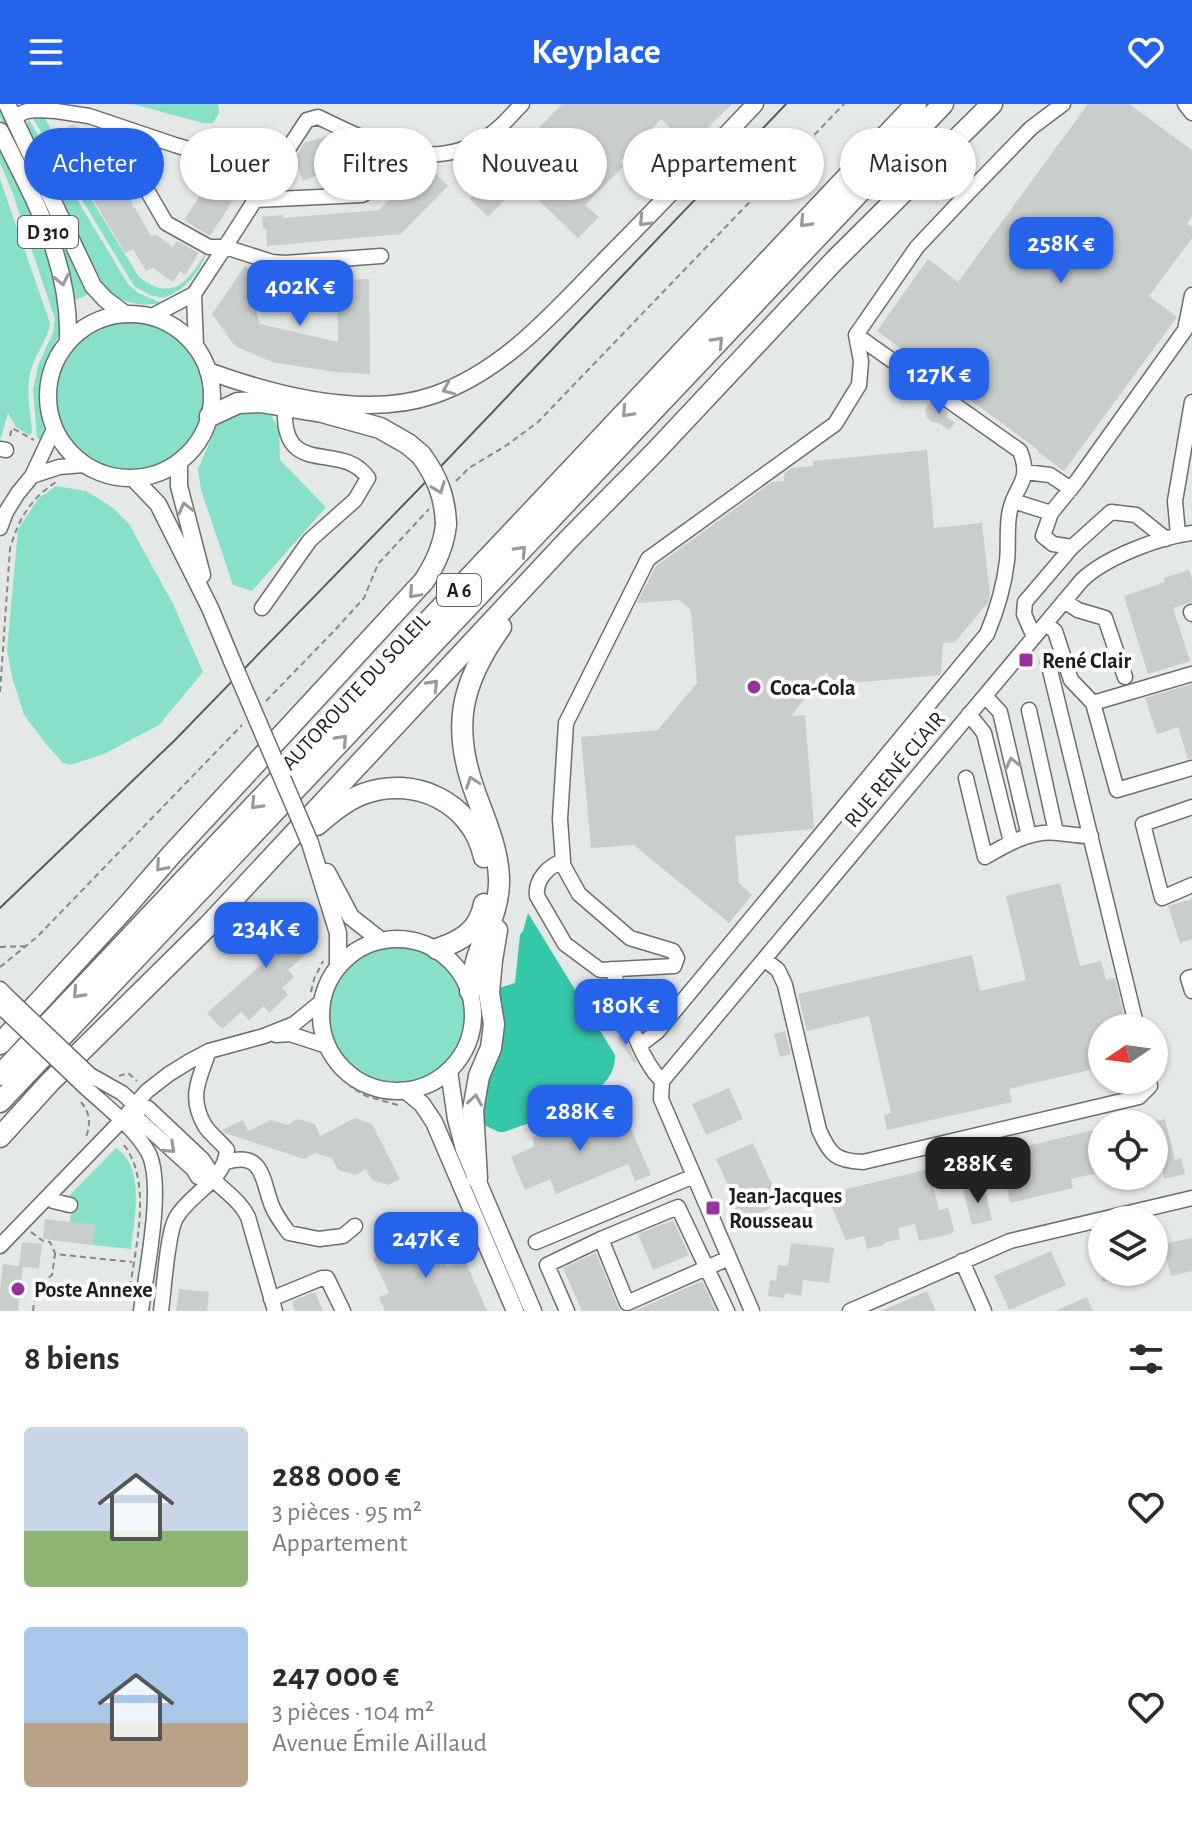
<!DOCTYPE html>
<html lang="fr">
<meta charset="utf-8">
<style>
:root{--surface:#fff;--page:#f7f7f7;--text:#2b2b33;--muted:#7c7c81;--accent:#2563eb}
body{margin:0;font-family:"Alegreya Sans",sans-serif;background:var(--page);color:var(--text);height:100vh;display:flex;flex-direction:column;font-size:30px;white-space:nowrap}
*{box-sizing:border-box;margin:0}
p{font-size:26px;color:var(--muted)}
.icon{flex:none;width:44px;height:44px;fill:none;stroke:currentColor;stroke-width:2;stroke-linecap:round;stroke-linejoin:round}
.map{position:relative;height:1207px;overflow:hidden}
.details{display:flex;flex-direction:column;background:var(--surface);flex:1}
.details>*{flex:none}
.guide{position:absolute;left:24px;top:24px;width:1144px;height:72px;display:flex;gap:16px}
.needle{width:52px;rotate:257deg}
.fabs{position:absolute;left:1088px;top:910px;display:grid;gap:16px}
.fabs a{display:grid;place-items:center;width:80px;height:80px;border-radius:50%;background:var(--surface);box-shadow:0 2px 6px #0004;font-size:40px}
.price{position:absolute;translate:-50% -68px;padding:0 18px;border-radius:16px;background:var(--accent);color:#fff;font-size:26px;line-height:52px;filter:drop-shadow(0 2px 4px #0008)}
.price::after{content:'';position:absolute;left:50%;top:48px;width:24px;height:18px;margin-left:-12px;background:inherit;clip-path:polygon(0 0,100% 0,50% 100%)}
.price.active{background:#222;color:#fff}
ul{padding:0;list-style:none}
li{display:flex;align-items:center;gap:24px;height:200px;padding:0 24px}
li span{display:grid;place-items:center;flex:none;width:224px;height:160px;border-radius:8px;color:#555}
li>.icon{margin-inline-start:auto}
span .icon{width:96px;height:96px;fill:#fffc;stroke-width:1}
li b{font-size:34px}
h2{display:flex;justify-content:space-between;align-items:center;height:96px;padding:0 24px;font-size:34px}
.chip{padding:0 28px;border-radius:36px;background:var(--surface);box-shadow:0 2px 6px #0004;font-size:28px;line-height:72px}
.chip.active{background:var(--accent);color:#fff}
header{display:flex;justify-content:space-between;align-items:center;height:104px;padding:0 24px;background:var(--accent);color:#fff;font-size:36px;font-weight:700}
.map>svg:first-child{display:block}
</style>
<header><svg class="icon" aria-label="menu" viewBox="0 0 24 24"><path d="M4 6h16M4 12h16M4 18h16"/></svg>Keyplace<svg class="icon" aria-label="heart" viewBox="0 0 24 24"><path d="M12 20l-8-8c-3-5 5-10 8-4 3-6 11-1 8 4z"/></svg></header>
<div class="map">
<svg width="1192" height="1207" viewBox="0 0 1192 1207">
<rect width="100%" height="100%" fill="#e4e8e7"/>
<!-- green -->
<path fill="#88e0ca" d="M0,0l90,190 -15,6 -11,-43 -20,-49 -44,-91z
M133,0h85l1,9 -6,10h-10z
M31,11h12l37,66 59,96c35,27 50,2 68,-26 -7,22 -23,40 -44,47l-13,-3 -16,-9z
M29,16l99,164 10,9 24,10c-24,4 -44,0 -60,-19l-74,-154 -1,-6z
M0,39l43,92 18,71 -1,27 -15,32 -4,16 -1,21 4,23 -2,18 -5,-6 -4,-47 5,-25 15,-32 2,-14 -43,-128 -12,-28z
M0,75l50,144c-2,17 -15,31 -19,47 -6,22 0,41 1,63l-3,2 -13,-8 -8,-14 -8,28z
M56 293a75 75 0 1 1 150 0a75 75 0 1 1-150 0Z
M243,306l28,5 8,14 1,31 46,47 -74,84 -19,-6 -32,-95 -3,-21 20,-46z
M56,382l30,5 26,16 17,17 44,80 30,68 -44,53 -55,29 -34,11 -7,-2 -17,-19 -22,-29 -12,-38 -5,-27 11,-121 21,-31z
M328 909a69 69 0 1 1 138 0a69 69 0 1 1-138 0Z
M116,1044c30,19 18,72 15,101l-39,-4 3,-20 -25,-3 3,-21 -8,-1z"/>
<!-- water -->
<path fill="#34c7aa" d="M528,809l87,142c1,20 -16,38 -35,43 -10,2 -22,2 -33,4l1,6 30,-2 -74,26h-5l-17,-8 -1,-29 21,-56 3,-16 -6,-35 16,-5 5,-48 3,-4z"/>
<!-- building -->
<path fill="#c9cdcc" d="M562,0h170l-43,42 -28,-27 -41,43 4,4 -39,39 14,12 -21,21 -57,-55 -33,34 -18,-18z
M1088,0h41l63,46v66l-5,8 5,3v11l-43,58 28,21 -113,154 -26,-19v-2l-161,-119 51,-72 30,23z
M72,21l19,7 42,72 -1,2 3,2 16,28 5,-1 17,12 4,-6 22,12 -14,22 -5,-4 -7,11 -20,-14 -7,3 -13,-22 -8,4 -45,-76 5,-2 -14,-24 -6,3 -11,-19z
M327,32l18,7 7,18 -49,20 -8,-23 5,-8 4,-7z
M427,66l6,7 3,-3 12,12 -47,48 -134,12 -1,-17h-3l-1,-12 21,-2v3l96,-8 21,-21 4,4z
M213,72l11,7 2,-2 10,7 -4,6 4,2 -26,40 -26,-16z
M245,162l24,17 -14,24 5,17 78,18 -1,-62 32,-1 1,95 -35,-2 -63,-10 -37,-16 -23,-32z
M932,297l16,11 -1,5 8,6 -6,7 -10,-7 -7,-1 -5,-4 -2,-9z
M927,346l7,78 48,-5 8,73 -3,8 -32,38 -12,1 -2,30 -1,2 -111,10 -2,-13 -36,44 14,-1 9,112 -1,2 -78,7 4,47 13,12 -23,28 -95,-78 -43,3 -10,-111 77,-7 39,-47 -6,-73 -12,-10 -42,3 19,-37 116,-84 12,-1v-7l7,-6 22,-2v-5z
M1189,466l3,9v23l-19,6 17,53 -42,13 -24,-78 41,-14 -1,-4z
M1192,580v74l-4,1 -10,-32 -21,7 -12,-36z
M1060,779l20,83 21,-5 5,19 9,-2 12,50h-25v39l-93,22 3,13 -125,28 -3,-15 7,-2 -22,-97 -62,15 -9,-37 174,-39 8,36 46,-11 -20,-84z
M1192,795v40l-12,4 -12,-37z
M286,804l25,28 -13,12 7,7 -17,15 6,7 -12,11 6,7 -19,18 -5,-7 -15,14 -8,-8 -19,17 -15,-16 62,-55 -19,-22 27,-24 2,2z
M634,896l32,6 -21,22z
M785,927l6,23 -11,3 -6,-23z
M624,930l12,28 -2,1 -17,-26z
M729,984l14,31 -37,16 -14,-31z
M602,1003l10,21 16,-6 23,53 -16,6 -7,-17 -72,30 -6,-15 -25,11 -14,-33 24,-11 -3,-8z
M355,1014l17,6 28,55 -12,6 -16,-5 -6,-11 -10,6 -18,-5 -6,-12 -17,-5 -11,6 -79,-26 -3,-3 21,-10 5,11 23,-11 16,5 11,-6 17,5 5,12z
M1165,1015l10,41 6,-2 4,16 -21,5 -3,-15 -7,1v-44z
M1102,1024v44l-31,7 2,9 -63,15 -3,-16 -9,2 -8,-34z
M753,1039l22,48 -9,5 5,12 -26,12 -6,-2 -12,-26 3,-2 -14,-31z
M929,1065l10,41 9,-2 6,22 -3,4 -32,7 -4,-17 -17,4 2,11 -14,3 -3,3 -16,4 -3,-13 -18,4 -20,-46z
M984,1081l8,35 -20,5 -9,-36z
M45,1115l50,6 -3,20 -49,-6z
M444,1116l8,19 -26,-11z
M673,1116l16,35 -36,15 -15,-36z
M432,1128l15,35 18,-7 22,51h-102l-6,-14 10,-4 -16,-35z
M1192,1134v33l-21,5 -8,-32z
M22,1138l20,2 -3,24 -16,-1 -5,44h-18v-21l3,-26 16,2z
M791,1139l43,5 -5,35 -26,-3 -2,16 -16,-3 -1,5 -16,-2 2,-16 6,1 2,-16 10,1z
M1051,1147l15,34 -57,25 -15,-34z
M596,1149l22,54 3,4h-39l-19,-43z
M1101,1168h27v3l-25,7z
M702,1177l14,30h-82l64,-28z
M179,1185l30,3 -2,19h-31z
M927,1187l9,20h-55z
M315,1188l8,19h-28l-3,-10z
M1087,1193l6,14h-38z"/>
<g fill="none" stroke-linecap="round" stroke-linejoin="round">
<!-- minor casing -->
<g stroke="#6b6f6e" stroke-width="17">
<path id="minor" d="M1185,0l7,9
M13,13l14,-6 9,-1 20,1 33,5 86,29 64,19 23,1 11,7 34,-52 11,-3c55,26 115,60 173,17 12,-8 21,-20 31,-30
M123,45l43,74 43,24h16l48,-75
M255,96l107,-5c23,-11 24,-23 32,-45
M194,190l2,53
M150,213l44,-23 31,-47 47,15 13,1 96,-7
M0,345l6,1
M1025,368l25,3 21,14
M32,372l27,-9 25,-2
M1013,397l38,12
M0,424l6,-16 12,-19 14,-17 22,-47
M1178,430l-3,-33 17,-99
M1166,435l-30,-24 -25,-3 -39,35 -19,-3 -10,-8 8,-23 26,-32 108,-151 7,-35
M1064,497l14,9 27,8 20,59
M262,504l48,-68 45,-40 13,-22c-26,-39 -87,3 -83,-71
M1191,508l1,2
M1045,520l10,7 16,49 22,23 24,87 75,-22
M1034,533l-10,-23 1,-12 47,-55
M1048,558l89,366
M985,592l15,16 29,124
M1093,599l99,-29
M1029,606l27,122
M969,610l15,19 27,109
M966,674l19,79c22,-13 46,-27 73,-24 11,1 21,3 33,3
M1192,703l-49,17 19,74 30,-13
M563,757c-15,5 -28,19 -26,35l28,48 35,26 74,-4 3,-8 -4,-7 -43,-13 -51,-44 -16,-29v-4l-3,-42 6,-96 82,-164 187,-135 24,-39 2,-24 -5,-26 61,-88 51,-54 63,-65 32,-24
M764,855l14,11 7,15 34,145c11,25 17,31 44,32l276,-65 11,-11 -2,-6
M612,865c12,33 25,88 50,112
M1192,873l-4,1 4,13
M0,885l10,10
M276,931l14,-1 37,12
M640,941l17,-13 330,-398c10,-24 17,-47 20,-73 2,-17 -1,-34 3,-51 6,-26 22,-28 10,-59l-164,-116
M90,971l32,18 13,12 3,14 55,50 5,8 16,2
M83,981c22,21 50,41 65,67 17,31 -2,121 -7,159
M135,1001l13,3 54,51c6,7 9,16 14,23 11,11 25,20 32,35l27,94
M226,1058c38,-12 36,19 46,44 4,10 11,19 17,27l30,6 24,-3 12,-10
M49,1092l4,5 17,4
M536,1138l158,-66
M0,1142l121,-125 26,-30 22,-17 21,-13 19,-10 55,-15 30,-12 27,-22
M962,1157l22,50
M271,1195l51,-21h5l16,33
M161,1207c3,-21 6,-77 15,-93 14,-25 49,-37 51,-68 -6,-8 -16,-15 -22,-24 -17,-29 -6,-47 4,-75
M567,1207l-20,-46 54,-26
M727,1207l-49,-104 -77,32 26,64 102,-45
M752,1207l-91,-212 1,-18 420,-501c24,-23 78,-43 110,-47
M850,1207l160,-70 182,-43"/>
</g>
<!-- major casing -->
<g stroke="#6b6f6e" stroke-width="19">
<path id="major" d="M7,0l86,182 12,13 20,15
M0,27c34,68 71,132 68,210
M48 292a82 82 0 1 1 164 0a82 82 0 1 1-164 0Z
M208,267c66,24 157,48 226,24 71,-24 123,-86 174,-138 50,-50 99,-102 147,-153
M179,358v24l23,89
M134,375l24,25 52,104 22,53
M310,739l28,90v33
M327,768l24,45 28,22
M321 911a76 76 0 1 1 152 0a76 76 0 1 1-152 0Z
M449,967l7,48 8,30 69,162
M406,987l16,13 12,18 81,189"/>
</g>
<!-- highway casing -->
<g stroke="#6b6f6e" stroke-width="23">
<path id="highway" d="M210,312l28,-13 22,-1 62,10 58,16 28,16 13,11
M317,721c14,-12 28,-24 46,-31 51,-19 109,8 121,63
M437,845c24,-8 42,-18 47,-45
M470,887c2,-12 4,-24 8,-36 9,-25 22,-49 21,-77 -1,-29 -13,-56 -23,-83 -25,-67 -16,-111 25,-168
M0,940l126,-137 46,-53 252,-273c12,-18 20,-35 22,-57
M0,971l916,-971
M0,998l943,-998
M0,1033l50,-55 158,-156 360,-386 86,-87 181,-193 157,-156
M477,1074l-4,-68 6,-34 12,-28 3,-24 -5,-31 3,-33 5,-30"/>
</g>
<!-- path -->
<path stroke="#878989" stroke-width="2" stroke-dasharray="6 4" stroke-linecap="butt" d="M10,332l2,-8 22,12
M456,377l13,-13 38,-23 31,-23 306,-318
M0,588l10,-143c8,-29 20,-50 46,-67
M266,597l68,-70 30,-33 14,-34 51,-55
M0,843l26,-1
M0,863l37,-30 205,-212
M311,888l3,-13 9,-18
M328,956l23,27 15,9 35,10
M119,972l9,-3 9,8
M81,998c9,11 10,22 5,35
M124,1041c29,38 11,104 5,149
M31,1128l12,9 7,1 5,11
M33,1207l3,-23 16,-13 3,-21 77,8"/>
<!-- minor -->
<use href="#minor" stroke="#fff" stroke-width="14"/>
<!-- major -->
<use href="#major" stroke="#fff" stroke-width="16"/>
<!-- highway -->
<use href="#highway" stroke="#fff" stroke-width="20"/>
<!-- tram -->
<path stroke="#5c5e5e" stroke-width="2" d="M0,804l175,-168 269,-277 342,-359"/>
<!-- minor-bridge casing -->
<g stroke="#6b6f6e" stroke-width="17" stroke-linecap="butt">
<path id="minor-bridge" d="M10,895l80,76
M0,902l83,79"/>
</g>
<!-- major-bridge casing -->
<g stroke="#6b6f6e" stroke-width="19" stroke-linecap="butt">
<path id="major-bridge" d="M232,557l78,182"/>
</g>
<!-- highway-bridge casing -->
<g stroke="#6b6f6e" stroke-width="23" stroke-linecap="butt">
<path id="highway-bridge" d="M421,351c16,22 24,41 25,69"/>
</g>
<!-- minor-bridge -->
<use href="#minor-bridge" stroke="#fff" stroke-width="14"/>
<!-- major-bridge -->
<use href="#major-bridge" stroke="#fff" stroke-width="16"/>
<!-- highway-bridge -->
<use href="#highway-bridge" stroke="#fff" stroke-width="20"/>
</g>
<!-- one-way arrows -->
<defs><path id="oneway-chevron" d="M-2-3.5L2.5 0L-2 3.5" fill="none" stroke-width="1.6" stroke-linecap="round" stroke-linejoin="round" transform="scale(2)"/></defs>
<g stroke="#999a9a">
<use href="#oneway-chevron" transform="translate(644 117) rotate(134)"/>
<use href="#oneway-chevron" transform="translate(805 118) rotate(133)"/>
<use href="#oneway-chevron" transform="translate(62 176) rotate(78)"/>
<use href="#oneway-chevron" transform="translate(718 238) rotate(-47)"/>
<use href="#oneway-chevron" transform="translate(448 285) rotate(156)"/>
<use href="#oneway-chevron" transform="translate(627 308) rotate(133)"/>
<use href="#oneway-chevron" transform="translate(439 384) rotate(69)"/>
<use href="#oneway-chevron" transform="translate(185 404) rotate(-104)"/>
<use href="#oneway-chevron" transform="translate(521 447) rotate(-47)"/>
<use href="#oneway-chevron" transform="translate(414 489) rotate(132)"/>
<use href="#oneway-chevron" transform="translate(433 581) rotate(-47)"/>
<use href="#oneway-chevron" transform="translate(342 636) rotate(-47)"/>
<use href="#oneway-chevron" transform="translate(1012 659) rotate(-103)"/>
<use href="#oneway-chevron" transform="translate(472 678) rotate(-109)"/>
<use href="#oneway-chevron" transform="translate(256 700) rotate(133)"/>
<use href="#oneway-chevron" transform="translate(161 762) rotate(131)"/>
<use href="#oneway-chevron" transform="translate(78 889) rotate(133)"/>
<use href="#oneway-chevron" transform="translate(475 996) rotate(-81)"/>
<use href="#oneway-chevron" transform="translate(170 1044) rotate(43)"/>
</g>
<!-- markers -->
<g fill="#97349a" stroke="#fff" stroke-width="3">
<rect x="1018" y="548" width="16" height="16" rx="4"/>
<circle cx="754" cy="583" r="8"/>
<rect x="705" y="1096" width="16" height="16" rx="4"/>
<circle cx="18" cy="1185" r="8"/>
</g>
<g text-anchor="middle" stroke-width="8" stroke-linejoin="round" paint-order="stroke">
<!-- shield labels -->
<g fill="#fff" stroke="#616262" stroke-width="2">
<rect x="18" y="112" width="60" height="32" rx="6"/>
<rect x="437" y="470" width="44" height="32" rx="6"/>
</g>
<g font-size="20" font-weight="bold" fill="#1d1e1e">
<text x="48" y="135">D 310</text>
<text x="459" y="493">A 6</text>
</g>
<!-- poi labels -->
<g font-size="22" font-weight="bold" fill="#1d1e1e" stroke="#fff" text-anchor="start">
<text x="1042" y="564">René Clair</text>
<text x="770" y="591">Coca-Cola</text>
<text x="729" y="1099">Jean-Jacques<tspan x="729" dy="25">Rousseau</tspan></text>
<text x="34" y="1193">Poste Annexe</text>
</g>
<!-- street labels -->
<g font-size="22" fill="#1d1e1e" stroke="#fff">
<text transform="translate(355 587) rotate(-47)" y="8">AUTOROUTE DU SOLEIL</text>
<text transform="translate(894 665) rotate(-50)" y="8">RUE RENÉ CLAIR</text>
</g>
</g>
</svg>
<div class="fabs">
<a><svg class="needle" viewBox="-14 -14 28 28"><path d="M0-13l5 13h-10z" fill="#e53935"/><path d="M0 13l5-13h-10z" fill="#7c7c81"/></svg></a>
<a><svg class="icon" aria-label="locate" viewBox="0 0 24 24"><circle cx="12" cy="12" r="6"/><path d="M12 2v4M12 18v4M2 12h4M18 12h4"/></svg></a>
<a><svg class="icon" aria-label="layers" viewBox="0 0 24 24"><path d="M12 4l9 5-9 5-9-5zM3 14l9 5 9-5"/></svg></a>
</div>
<b class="price" style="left:1061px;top:181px">258K €</b>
<b class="price" style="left:300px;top:224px">402K €</b>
<b class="price" style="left:939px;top:312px">127K €</b>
<b class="price" style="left:266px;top:866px">234K €</b>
<b class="price" style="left:626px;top:943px">180K €</b>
<b class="price" style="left:580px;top:1049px">288K €</b>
<b class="price active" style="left:978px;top:1101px">288K €</b>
<b class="price" style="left:426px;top:1176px">247K €</b>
<div class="guide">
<a class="chip active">Acheter</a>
<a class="chip">Louer</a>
<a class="chip">Filtres</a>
<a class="chip">Nouveau</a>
<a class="chip">Appartement</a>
<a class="chip">Maison</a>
</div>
</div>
<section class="details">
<h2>8 biens<svg class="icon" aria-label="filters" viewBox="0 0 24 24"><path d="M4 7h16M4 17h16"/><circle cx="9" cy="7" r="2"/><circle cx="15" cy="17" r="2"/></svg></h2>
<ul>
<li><span style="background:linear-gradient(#c9d6e8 65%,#8fb573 0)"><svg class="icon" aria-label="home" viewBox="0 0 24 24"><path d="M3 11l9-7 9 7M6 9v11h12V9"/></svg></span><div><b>288 000 €</b><p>3 pièces · 95 m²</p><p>Appartement</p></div><svg class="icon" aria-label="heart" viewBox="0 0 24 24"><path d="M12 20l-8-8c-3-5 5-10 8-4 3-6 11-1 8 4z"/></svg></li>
<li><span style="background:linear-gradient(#a9c7e8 60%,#b9a48a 0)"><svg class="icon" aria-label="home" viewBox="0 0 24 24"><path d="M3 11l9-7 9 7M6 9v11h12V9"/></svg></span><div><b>247 000 €</b><p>3 pièces · 104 m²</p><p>Avenue Émile Aillaud</p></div><svg class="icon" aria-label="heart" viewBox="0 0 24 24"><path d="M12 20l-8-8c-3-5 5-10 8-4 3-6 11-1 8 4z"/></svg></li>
</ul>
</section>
